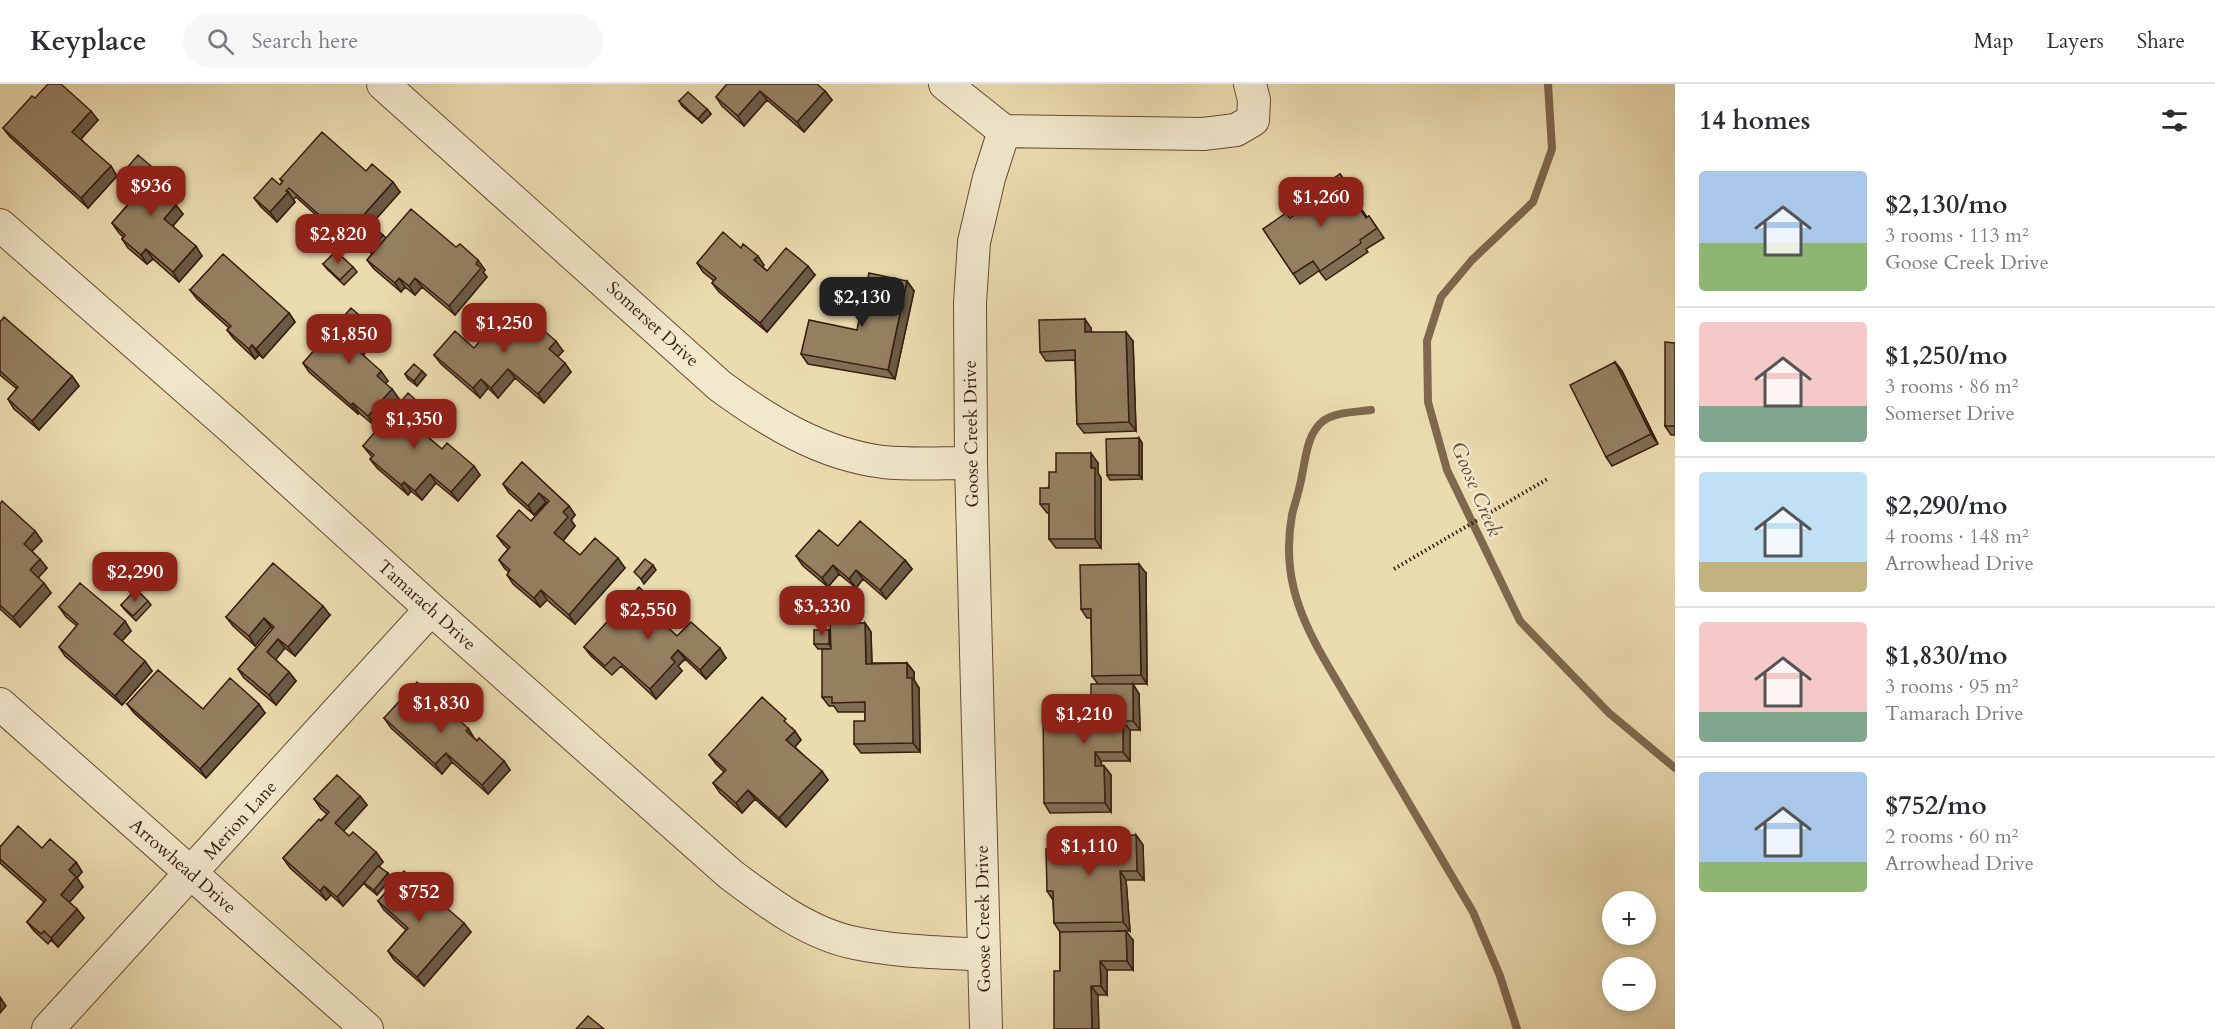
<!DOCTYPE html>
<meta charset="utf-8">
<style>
:root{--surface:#fff;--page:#f7f7f7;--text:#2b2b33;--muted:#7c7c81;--line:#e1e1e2;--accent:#8f2418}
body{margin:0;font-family:Cardo,serif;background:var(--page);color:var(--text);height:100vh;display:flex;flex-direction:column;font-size:22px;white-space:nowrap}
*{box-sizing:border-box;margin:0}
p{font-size:20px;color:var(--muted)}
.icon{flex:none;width:33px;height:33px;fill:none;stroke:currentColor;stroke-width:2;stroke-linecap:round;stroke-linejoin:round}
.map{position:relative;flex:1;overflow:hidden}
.details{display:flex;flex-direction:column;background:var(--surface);width:540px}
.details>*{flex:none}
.fabs{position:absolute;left:1602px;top:807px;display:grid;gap:12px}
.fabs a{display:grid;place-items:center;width:54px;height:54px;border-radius:50%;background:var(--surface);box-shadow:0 3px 9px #0003;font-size:30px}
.price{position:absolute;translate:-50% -51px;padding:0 14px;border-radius:12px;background:var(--accent);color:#fff;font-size:20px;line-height:39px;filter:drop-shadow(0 2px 3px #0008)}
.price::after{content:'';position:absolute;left:50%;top:36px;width:18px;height:14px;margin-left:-9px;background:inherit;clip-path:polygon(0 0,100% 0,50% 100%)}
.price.current{background:#222;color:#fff}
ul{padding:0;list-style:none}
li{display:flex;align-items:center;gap:18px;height:150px;padding:0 24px}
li+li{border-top:2px solid var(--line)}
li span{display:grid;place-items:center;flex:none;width:168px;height:120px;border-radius:6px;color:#555}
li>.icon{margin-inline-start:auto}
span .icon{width:72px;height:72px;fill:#fffc;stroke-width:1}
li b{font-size:26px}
h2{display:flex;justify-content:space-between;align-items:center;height:72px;padding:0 24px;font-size:26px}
header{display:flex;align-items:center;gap:36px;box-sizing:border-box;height:84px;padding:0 30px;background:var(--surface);border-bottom:2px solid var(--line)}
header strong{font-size:28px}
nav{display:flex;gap:33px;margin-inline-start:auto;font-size:21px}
.search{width:420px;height:54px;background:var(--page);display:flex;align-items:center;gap:15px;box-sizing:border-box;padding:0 21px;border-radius:33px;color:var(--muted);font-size:22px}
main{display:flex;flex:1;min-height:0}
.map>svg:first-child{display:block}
</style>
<header>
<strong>Keyplace</strong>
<div class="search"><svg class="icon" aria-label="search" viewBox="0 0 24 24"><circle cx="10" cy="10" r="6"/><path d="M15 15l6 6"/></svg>Search here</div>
<nav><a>Map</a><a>Layers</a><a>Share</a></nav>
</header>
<main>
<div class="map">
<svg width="1675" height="945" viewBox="0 0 1675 945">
<rect width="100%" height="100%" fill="#ebdcb0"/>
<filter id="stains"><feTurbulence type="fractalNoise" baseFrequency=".00333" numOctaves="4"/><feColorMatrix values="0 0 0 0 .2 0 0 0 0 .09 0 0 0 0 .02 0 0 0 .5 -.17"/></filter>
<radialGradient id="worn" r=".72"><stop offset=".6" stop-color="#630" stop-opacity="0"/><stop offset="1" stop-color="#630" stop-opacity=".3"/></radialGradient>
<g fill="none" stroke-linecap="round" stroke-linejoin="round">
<!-- stream -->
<path stroke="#7f684e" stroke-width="8" d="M1548,0l4,65 -19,53 -61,58 -31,37 -14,44 1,61 19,68 73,151 89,92 66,55
M1371,326c-14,2 -36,2 -48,11 -16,13 -17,36 -21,54 -2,14 -7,27 -10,40 -10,55 5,97 32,144l149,253 27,64 17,53"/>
<!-- minor casing -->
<g stroke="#654c36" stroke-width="34">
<path id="minor" d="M383,0l337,302c49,36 101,68 163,76 29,3 59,1 88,1
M945,0l59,47
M0,141l235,206 196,178 299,265c37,28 79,60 125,69 42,9 86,9 129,12
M0,620l367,325
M48,945l383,-420
M986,945l-15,-566 -1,-160 4,-61 15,-64 15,-47 199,3 33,-4 17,-10 1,-20 -4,-16"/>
</g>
<!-- path -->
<path stroke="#381c0e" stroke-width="4" stroke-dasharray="1.5 3" stroke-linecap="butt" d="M1394,485l155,-91"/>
<!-- minor -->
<use href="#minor" stroke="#f2e8cc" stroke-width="32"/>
</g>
<!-- wall -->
<path fill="#806e54" stroke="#381c0e" stroke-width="1.5" d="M727,0l98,7 7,9 -28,32 -37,-32 -23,26 -22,-20 -6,-9z
M35,14l63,22 -17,19 36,37 -29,32 -78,-71 -7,-9z
M679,17l28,8 4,5 -9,9 -20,-17z
M366,87l34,21 -49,55 -55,-50 -3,3 2,2 -18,20 -16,-15 -7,-9 26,-13 2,-3 -2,-3z
M1340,90l14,20 -2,2 15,21 2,-1 15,22 -18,11 2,3 -42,28 -7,-9 -19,13 -37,-55 27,-11 25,-17z
M120,92l57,16 -7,8 13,14 -10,12 29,30 -23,26 -26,-23 -6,5 -19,-16 -6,-9 1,-2 -4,-4 -7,-10 25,-29 -10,-8z
M383,151l3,3 70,9 29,23 -2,2 4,5 -32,38 -33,-28 -7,8 -10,-8 -4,5 -27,-23 -7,-9 5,-6 -8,-7 -3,-5z
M741,164l23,17 -1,2 4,4 48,4 -48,57 -48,-40 -7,-9 2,-2 -11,-9 -6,-9z
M323,180l30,3 4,5 -13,13 -17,-16z
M907,197l7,10 -19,88 -87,-15 -7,-10 56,-24z
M190,206l99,23 6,9 -32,36 -4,-3 -4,4 -21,-20 -7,-9 2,-2 -32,-29z
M0,238l72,54 7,10 -40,44 -25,-21 -6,-10 9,-10 -17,-14z
M373,243l7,10 -17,18 25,26 -3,3 7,5 7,10 -24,27 -16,-13 -1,1 -49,-42 -6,-9z
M1091,244v4l42,9 3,90 -52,2 -7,-9 -2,-64 -29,1 -6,-9z
M1675,259v92h-4l-6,-9z
M563,267l-6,6 14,15 -27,31 -29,-25 -17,20 -10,-10 -8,10 -39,-34 -7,-9z
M1615,278l7,9 36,73 -46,22 -6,-9z
M422,287l4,4 -9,11 -9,-7 -3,-5z
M435,336l-12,13 19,16 38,26 -22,26 -22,-18 -14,17 -11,-9 -3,4 -31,-27 -7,-9 2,-2 -9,-11z
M1139,354l3,5v36l-32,1 -3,-5z
M522,378l47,44 6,9 -4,5 4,6 -12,15 17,14 45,13 -50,56 -28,-24 -7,7 -27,-23 -6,-9 2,-3 -4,-3 -6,-9 9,-11 -4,-4 -7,-9 34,-15 16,-18 -1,-1 -12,13 -25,-22 -6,-9z
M1098,379v10l3,5v70h-45l-7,-9v-26h-2l-7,-9 16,-32z
M0,420l35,27 7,10 -10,10 15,17 -9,10 13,15 -31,34 -20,-18z
M838,462l67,14 7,9 -26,30 -23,-20 -7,9 -17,-14 -11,13 -25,-21 -7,-10z
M1146,489l1,111h-14l6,10 1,36h-10v31h-29l1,5h2l7,9v37l-61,1 -6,-10 47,-92 7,-27 -6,-8 -1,-58h-4l-6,-9z
M148,517l3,4 -15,16 -12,-12 -3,-4z
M59,523l72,24 -9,10 30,30 -30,34 -57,-49 -6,-9 18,-21 -11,-9z
M330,531l-35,41 -10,-8 -10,11 14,13 7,9 -20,24 -32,-27 -6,-9 35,-40 -2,-2 -16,19 -22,-20 -7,-9z
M665,531l-5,6 17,15 49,22 -20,21 -21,-20 -7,7 4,5 -26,28 -35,-33 -9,9 -21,-19 -7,-9z
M865,539l6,9 1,31h35l7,9v8l5,8 1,64 -59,1 -7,-9 11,-23v-9h-27l-4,-6h-5l-7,-9 9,-48h-13l-4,-5 16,-11z
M127,620l76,5 62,4 -59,65 -72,-65z
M384,634l84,10 6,10 30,23 6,9 -22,24 -36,-32 -10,12 -51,-46z
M792,644l9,12 -6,7 33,33 -42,47 -31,-28 -13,14 -22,-20 -7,-10 11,-11 -8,-8 -7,-9z
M360,712l7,9 -24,26 6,5 27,16 7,10 -4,4 12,12 -14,17 -10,-8 -3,-4 1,-1 -22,24 -12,-11 -5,5 -36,-32 -7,-10 44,-44 -6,-5 -7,-10z
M1136,751l7,10 1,35h-18l4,51h-13l16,9v30h-26v25h-9l-38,-24v-39l-6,-9 -1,-23 -6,-9z
M0,763l42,1 34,14 6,10 -5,6 6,9 -14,15 8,7 7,9 -26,29 -7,-7 -3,4 -14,-13 -7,-9 17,-20 -44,-39z
M378,817l93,31 -47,54 -30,-26 -6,-9 18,-21 -22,-20z"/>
<!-- shaded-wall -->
<path fill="#685a45" stroke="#381c0e" stroke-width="1.5" d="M760,7l7,9 -23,26 -6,-10z
M825,7l7,9 -28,32 -7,-10z
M707,25l4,5 -9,9 -4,-4z
M91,27l7,9 -19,21 -7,-9z
M111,82l6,10 -29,32 -7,-10z
M170,98l7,10 -9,10 -6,-10z
M393,98l7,10 -49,55 -7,-10z
M288,108l7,10 -18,20 -7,-10z
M176,121l7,9 -12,14 -7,-9z
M196,162l6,10 -23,26 -6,-10z
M146,165l7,10 -6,5 -6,-9z
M758,172l6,9 -3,5 -7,-10z
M478,176l7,10 -2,2 4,5 -32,38 -6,-9z
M808,182l7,9 -48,57 -7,-9z
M399,194l6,9 -4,5 -6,-9z
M415,194l7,9 -7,8 -6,-9z
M907,197l7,10 -19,88 -7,-9z
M289,229l6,9 -32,36 -7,-9z
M1085,235l6,9 1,14 -7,-10z
M373,243l7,10 -19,20 -6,-9z
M1126,248l7,9 3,90 -7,-9z
M556,257l7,10 -7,8 -7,-10z
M252,261l7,10 -4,4 -6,-10z
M1615,278l7,9 36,73 -7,-10z
M565,279l6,9 -27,31 -6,-9z
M508,285l7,9 -17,20 -7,-10z
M381,287l7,10 -5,5 -6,-10z
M422,287l4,4 -9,11 -3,-5z
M72,292l7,10 -40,44 -7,-9z
M481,295l7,9 -8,10 -7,-10z
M392,305l7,10 -24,27 -7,-10z
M353,319l6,10 -1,1 -7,-9z
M428,327l7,9 -14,15 -6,-9z
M1139,354l3,5v36l-3,-4z
M1091,369l7,10v10l3,5v70l-6,-9z
M474,382l6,9 -22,26 -7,-9z
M430,390l6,9 -14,17 -7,-9z
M404,398l7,9 -3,4 -7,-10z
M539,409l7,9 -12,13 -6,-9z
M569,422l6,9 -4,5 4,6 -14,17 -7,-10 9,-21z
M35,447l7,10 -12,12 -6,-9z
M618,474l7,10 -50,56 -6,-9z
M40,475l7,9 -11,12 -6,-10z
M905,476l7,9 -26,30 -6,-9z
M1139,480l7,9 1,111 -6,-9z
M653,481l3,5 -12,14 -3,-5z
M833,481l6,9 -11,13 -6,-9z
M856,486l7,9 -7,9 -7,-9z
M44,499l7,10 -31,34 -7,-10z
M541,506l6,10 -7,7 -6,-9z
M323,522l7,9 -35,41 -7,-9z
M659,522l6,9 -6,8 -7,-10z
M264,534l7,9 -16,19 -6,-10z
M125,537l6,10 -11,12 -6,-9z
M865,539l6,9 1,41 -6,-9z
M829,546l3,5v14l-3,-5z
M278,555l7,9 -11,14 -7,-10z
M720,564l6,10 -20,21 -6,-9z
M678,566l7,9 -7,7 4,5 -26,28 -6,-10 21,-31z
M145,577l7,10 -30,34 -7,-9z
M907,579l7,9v8l5,8 1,64 -7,-9 -6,-65z
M289,588l7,9 -20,24 -7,-10z
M1133,600l6,10 1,36 -7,-9z
M259,620l6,9 -59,65 -6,-9z
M1123,637l7,9v31l-7,-9z
M468,644l6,10 -8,-7z
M795,647l6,9 -8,9 -7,-9z
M1095,668l6,9 1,14 -7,-9z
M446,669l6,9 -10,12 -7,-10z
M504,677l6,9 -22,24 -6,-9z
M1104,682l7,9v37l-6,-9z
M822,687l6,9 -42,47 -7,-9z
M748,706l7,9 -13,14 -6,-10z
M360,712l7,9 -25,28 -7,-10z
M1136,751l7,10 1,35 -7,-9z
M376,768l7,10 -40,44 -6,-9z
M76,778l6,10 -5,6 6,9 -15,17 -7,-9 8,-25z
M1120,787l6,9 4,51 -7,-9z
M388,789l3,5 -14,17 -3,-5z
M324,802l7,9 -5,5 -6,-9z
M77,825l7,9 -26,29 -7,-9z
M464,839l7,9 -47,54 -7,-9z
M1126,847l7,9v30l-6,-9z
M1100,877l7,9v25l-6,-9z
M1091,902l7,9 1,34h-7z
M0,913l6,9 -6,7z"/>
<!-- building -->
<path fill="#958062" stroke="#381c0e" stroke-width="1.5" d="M48,0h13l30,27 -19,21 39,34 -30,32 -78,-70 29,-32 3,2z
M727,0h90l8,7 -28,31 -37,-31 -22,25 -22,-19z
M688,8l19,17 -9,10 -19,-18z
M322,48l44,39 6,-7 21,18 -49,55 -55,-49 -3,3 2,1 -18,20 -16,-14 18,-20 8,7 3,-4 -3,-2z
M138,71l32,27 -8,10 14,13 -12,14 32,27 -23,26 -27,-23 -5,6 -19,-16 3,-4 -13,-12 27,-31 -19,-16z
M1340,90l8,11 -3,1 21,32 3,-2 8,12 -17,12 1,3 -41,28 -7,-10 -20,13 -30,-45 23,-16 4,5 25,-17 -5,-7z
M411,125l45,38 4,-3 18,16 -2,4 5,4 -32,38 -34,-28 -6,8 -10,-8 -4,5 -28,-23z
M374,143l9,8 -14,15 -8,-8z
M723,148l18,16 2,-4 15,12 -4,4 13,11 19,-23 22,18 -48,57 -48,-40 4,-5 -19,-15z
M336,167l17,16 -13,13 -17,-16z
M223,170l66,59 -33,36 -4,-4 -3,4 -22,-19 4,-4 -41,-36z
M869,189l38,8 -19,89 -87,-16 8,-34 48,10z
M510,222l24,20 1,-3 21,18 -7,8 16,14 -27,31 -30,-25 -17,19 -10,-9 -8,9 -39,-33 21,-24 19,17z
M351,224l22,19 -18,21 26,23 -4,5 15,13 -24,27 -15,-13 -2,2 -48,-42z
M4,233l68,59 -40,45 -24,-22 10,-12 -18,-16v-49z
M1085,235v13h41l3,90 -52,2 -2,-74 -35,2 -1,-32z
M1665,258l10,1v83h-10z
M1615,278l36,72 -45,23 -36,-72z
M414,280l8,7 -8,10 -9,-7z
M408,309l20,18 -13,15 27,23 5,-6 27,23 -23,26 -21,-18 -15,17 -11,-9 -3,3 -31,-26 4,-4 -11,-9z
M1139,354v37h-32l-1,-36z
M1056,369h35v15h4v71h-46v-35h-9v-16h9v-16h7z
M522,378l47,44 -6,6 5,5 -14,16 26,22 15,-17 23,20 -49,57 -28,-25 -7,8 -27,-23 3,-5 -11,-10 11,-13 -13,-11 22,-26 12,11 18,-20 -10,-8 -11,13 -25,-22z
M2,417l33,30 -11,13 16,15 -10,11 14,13 -31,34 -13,-12v-101z
M860,437l45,39 -25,30 -24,-20 -7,9 -16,-14 -11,13 -26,-22 23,-26 19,16z
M645,475l8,6 -12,14 -7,-7z
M273,479l50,43 -35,41 -10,-8 -11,13 22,20 -20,23 -31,-26 36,-42 -10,-9 -15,18 -23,-19z
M1139,480l2,111 -49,1 -1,-67h-10l-1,-44z
M80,499l45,38 -11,13 31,27 -30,35 -56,-49 19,-23 -19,-17z
M639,503l20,19 -7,7 25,23 14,-14 29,26 -20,22 -22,-20 -7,8 4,4 -25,27 -36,-32 -9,9 -21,-19z
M136,505l12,12 -15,15 -12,-11z
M830,539h35l1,41 41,-1v15h5l1,65 -59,1v-23h11v-19l-33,1v-6h-10v-48h9z
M814,546h15v14h-15z
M158,586l45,39 27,-31 29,26 -59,65 -73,-65z
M417,598l51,46 -2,3 11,10 2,-3 25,23 -22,24 -36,-32 -11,11 -51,-46z
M1091,600h42v37h-10v31h-28v14h9l1,37h-61l-1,-92h48z
M762,613l24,22 -2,2 11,10 -9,9 36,31 -43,47 -31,-28 -12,13 -23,-20 13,-13 -17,-15z
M337,691l23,21 -25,27 14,13 4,-4 23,20 -39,45 -13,-11 -4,5 -37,-33 36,-39 2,2 8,-9 -15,-13z
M18,742l24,22 8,-9 26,23 -7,8 7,7 -15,18 16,14 -26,29 -7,-7 -3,3 -14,-12 19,-22 -46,-41v-12z
M1136,751l1,36h-17l3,51 -69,1 -1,-32h-6l-1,-42 3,-1 -1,-10z
M378,782l10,7 -14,17 -10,-7z
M404,787l60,52 -47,54 -29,-26 20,-23 -30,-27z
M1126,847l1,30h-27l1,25h-10l1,43h-38v-58h6v-39z
M588,932l16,13h-28z"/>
<g text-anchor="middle" stroke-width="5" stroke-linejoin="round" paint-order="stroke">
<!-- street labels -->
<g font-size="18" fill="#381c0e" stroke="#f2e8cc">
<text transform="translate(653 240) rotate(42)" y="6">Somerset Drive</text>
<text transform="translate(971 350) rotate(-91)" y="6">Goose Creek Drive</text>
<text transform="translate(427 521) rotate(42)" y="6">Tamarach Drive</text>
<text transform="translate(240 736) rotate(-48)" y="6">Merion Lane</text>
<text transform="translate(183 782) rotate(41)" y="6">Arrowhead Drive</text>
<text transform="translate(983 835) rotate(-91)" y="6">Goose Creek Drive</text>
</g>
<!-- water labels -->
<g font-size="20" font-style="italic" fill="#614833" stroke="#f2e8cc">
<text transform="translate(1477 405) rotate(67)" y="7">Goose Creek</text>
</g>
</g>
<rect width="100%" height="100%" filter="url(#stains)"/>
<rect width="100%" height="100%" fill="url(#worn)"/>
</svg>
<div class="fabs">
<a>+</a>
<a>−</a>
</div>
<b class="price" style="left:151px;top:133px">$936</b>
<b class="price" style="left:1321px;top:144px">$1,260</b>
<b class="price" style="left:338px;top:181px">$2,820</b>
<b class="price current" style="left:862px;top:244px">$2,130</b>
<b class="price" style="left:504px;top:270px">$1,250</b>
<b class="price" style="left:349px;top:281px">$1,850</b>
<b class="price" style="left:414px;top:366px">$1,350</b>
<b class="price" style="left:135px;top:519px">$2,290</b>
<b class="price" style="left:822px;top:553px">$3,330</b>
<b class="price" style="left:648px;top:557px">$2,550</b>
<b class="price" style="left:441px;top:650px">$1,830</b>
<b class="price" style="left:1084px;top:661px">$1,210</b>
<b class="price" style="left:1089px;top:793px">$1,110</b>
<b class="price" style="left:419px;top:839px">$752</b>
</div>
<section class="details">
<h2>14 homes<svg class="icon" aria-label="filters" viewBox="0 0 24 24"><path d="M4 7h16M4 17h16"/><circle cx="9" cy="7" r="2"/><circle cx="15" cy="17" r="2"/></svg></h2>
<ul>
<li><span style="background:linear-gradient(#a9c7e8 60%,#8fb573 0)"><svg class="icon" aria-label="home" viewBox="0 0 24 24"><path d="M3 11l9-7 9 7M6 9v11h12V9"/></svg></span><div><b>$2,130/mo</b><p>3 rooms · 113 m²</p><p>Goose Creek Drive</p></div></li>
<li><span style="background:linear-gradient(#f6c9c9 70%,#7fa58c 0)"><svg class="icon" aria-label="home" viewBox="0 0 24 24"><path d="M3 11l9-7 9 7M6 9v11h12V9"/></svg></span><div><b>$1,250/mo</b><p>3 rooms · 86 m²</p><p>Somerset Drive</p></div></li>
<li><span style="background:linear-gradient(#bfe0f5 75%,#c2b280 0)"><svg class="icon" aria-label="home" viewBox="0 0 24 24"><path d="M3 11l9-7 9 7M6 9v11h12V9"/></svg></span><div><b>$2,290/mo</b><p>4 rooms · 148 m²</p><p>Arrowhead Drive</p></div></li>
<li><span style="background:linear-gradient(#f6c9c9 75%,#7fa58c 0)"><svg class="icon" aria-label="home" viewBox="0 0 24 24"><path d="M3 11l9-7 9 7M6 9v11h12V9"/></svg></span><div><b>$1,830/mo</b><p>3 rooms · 95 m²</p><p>Tamarach Drive</p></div></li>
<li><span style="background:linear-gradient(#a9c7e8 75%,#8fb573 0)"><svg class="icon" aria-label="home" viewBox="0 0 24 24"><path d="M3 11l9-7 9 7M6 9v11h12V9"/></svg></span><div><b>$752/mo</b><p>2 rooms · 60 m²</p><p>Arrowhead Drive</p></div></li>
</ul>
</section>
</main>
